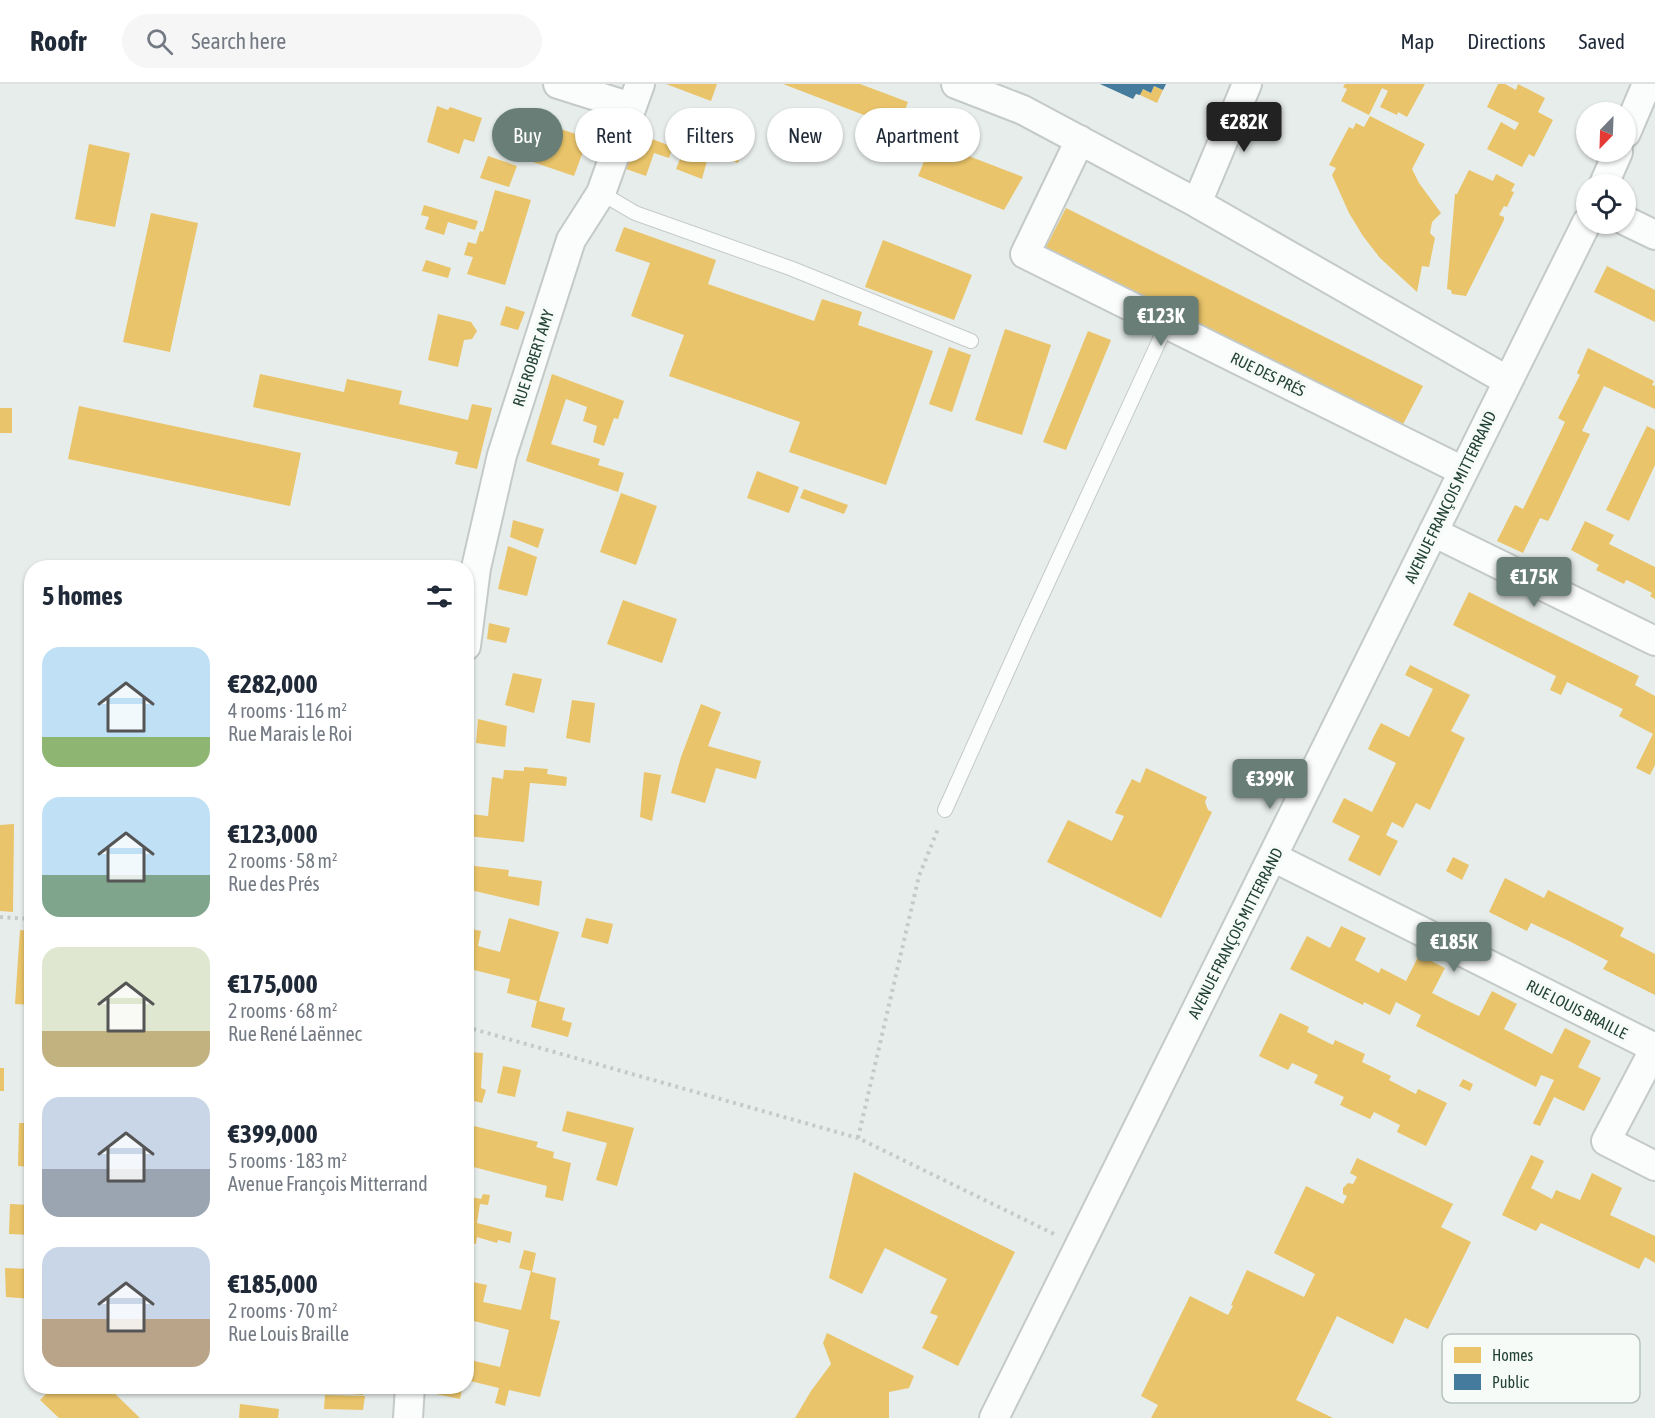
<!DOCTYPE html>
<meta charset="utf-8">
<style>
:root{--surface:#fff;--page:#f6f6f7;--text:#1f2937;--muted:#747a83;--line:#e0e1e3;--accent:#687e76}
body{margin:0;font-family:"Asap Condensed",sans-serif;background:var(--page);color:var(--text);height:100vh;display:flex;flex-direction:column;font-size:22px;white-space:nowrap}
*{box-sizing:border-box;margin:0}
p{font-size:20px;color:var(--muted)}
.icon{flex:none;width:33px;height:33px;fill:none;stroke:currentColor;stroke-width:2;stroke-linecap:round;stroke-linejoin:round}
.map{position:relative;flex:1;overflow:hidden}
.side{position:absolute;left:24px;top:476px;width:450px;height:834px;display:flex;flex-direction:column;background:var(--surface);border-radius:24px;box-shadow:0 2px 4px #0004}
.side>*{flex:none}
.top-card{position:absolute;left:492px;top:24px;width:570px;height:54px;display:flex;gap:12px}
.needle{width:39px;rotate:203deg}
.controls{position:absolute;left:1576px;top:18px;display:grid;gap:12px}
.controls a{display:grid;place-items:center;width:60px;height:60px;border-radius:50%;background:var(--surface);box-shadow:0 2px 4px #0004;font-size:30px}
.price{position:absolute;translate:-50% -51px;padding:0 14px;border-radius:6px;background:var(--accent);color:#fff;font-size:20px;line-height:39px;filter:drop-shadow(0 2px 3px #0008)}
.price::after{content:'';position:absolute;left:50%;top:36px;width:18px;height:14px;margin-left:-9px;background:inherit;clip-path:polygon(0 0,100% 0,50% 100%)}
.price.on{background:#222;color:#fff}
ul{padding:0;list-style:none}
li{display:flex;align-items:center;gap:18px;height:150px;padding:0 18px}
li span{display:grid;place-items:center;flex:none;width:168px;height:120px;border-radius:18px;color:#555}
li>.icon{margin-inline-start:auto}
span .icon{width:72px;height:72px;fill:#fffc;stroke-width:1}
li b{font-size:26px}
h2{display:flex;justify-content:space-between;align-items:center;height:72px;padding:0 18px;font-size:26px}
.tag{padding:0 21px;border-radius:27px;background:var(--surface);box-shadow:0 2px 4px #0004;font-size:21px;line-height:54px}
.tag.on{background:var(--accent);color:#fff}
header{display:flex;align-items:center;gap:36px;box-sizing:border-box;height:84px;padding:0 30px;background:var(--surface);border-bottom:2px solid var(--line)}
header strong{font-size:28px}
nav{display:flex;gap:33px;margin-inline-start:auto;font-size:21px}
.search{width:420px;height:54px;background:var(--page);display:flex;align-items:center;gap:15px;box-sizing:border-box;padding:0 21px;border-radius:33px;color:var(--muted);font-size:22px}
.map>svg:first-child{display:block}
</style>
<header>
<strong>Roofr</strong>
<div class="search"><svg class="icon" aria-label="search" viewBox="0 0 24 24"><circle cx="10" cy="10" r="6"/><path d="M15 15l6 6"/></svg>Search here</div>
<nav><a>Map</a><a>Directions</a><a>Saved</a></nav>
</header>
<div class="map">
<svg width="1655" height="1334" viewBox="0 0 1655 1334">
<rect width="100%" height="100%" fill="#e7edea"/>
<!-- homes -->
<path fill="#e9c46a" d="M666,0h51l-6,17z
M783,0h77l48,18 -10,26z
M1345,0h80l-18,33 -9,-5 -1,3 -17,-8 8,-16 -6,-3 -13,27 -28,-14 6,-12 -4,-2z
M1498,0h7l11,6 2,-6 27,14 -7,14 15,8 -19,37 -5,-3 -7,13 -35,-18 14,-27 14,8 4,-7 -32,-16z
M1154,2l9,4 -6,13 -17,-8 3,-6 8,4z
M437,22l11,4 2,-3 32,11 -8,24 -10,-3 -5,15 -32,-12z
M1370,32l55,28 -13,25 7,14 22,30 -9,9 -2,11 5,5 -6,29 -7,-1 -5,26 -37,-34 -17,-22 -14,-23 -17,-38 4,-7 -7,-3 20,-38 4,2 3,-6 8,4z
M539,38l49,16 -14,38 -53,-18 3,-11 6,2z
M697,38l48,18 -7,23 -50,-18z
M639,50l34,13 -4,11 -15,-5 -8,23 -20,-7z
M932,58l91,35 -19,33 -86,-34z
M89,60l41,9 -15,74 -40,-8z
M684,65l24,8 -6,22 -26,-10z
M488,72l29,10 -8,21 -29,-9z
M1469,86l24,11 3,-7 19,10 -4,7 3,1 -7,15 -3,-1 -5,9 5,2v3l-38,76 -14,-2 -1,-4 -4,-1 8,-95h2z
M495,106l36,10 -26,85 -38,-11 6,-17 -9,-2 4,-13 8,2 4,-13 3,1z
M424,121l54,16 -3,9 -27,-8 -4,13 -19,-6 4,-12 -8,-2z
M1066,124l357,178 -23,44 -356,-179z
M151,129l47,10 -28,129 -47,-10z
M624,143l92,33 -8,24 106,37 8,-22 40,13 -4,13 75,26 -47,134 -97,-33 11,-30 -131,-46 15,-41 -53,-19 19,-53 -35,-12z
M883,156l89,35 -18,45 -89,-33z
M426,176l25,8 -3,10 -26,-7z
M1607,182l48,24v32l-61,-30z
M506,222l19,6 -7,18 -18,-5z
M438,230l33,8 6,9 -5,8 -8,1 -6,27 -30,-7z
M1005,245l46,16 -29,90 -47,-15z
M1088,247l23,9 -45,110 -23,-8z
M949,263l22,8 -19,57 -23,-8z
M1588,264l66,33 -2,4 3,1v23l-51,-23 -22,45 8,3 -38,80 -4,7 -8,-3 -17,35 -26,-12 18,-36 8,4 36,-74 6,-13 -7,-4 22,-43 -3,-2z
M260,290l84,18 3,-13 55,12 -3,13 69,16 4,-16 20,4 -15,61 -22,-5 3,-12 -205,-45z
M552,290l72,27 -6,18 -4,-1 -10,28 -11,-4 4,-16 -14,-5 4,-14 -21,-8 -15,45 49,15 -2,6 26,8 -6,19 -92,-31z
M79,322l222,47 -11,53 -222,-47z
M0,324h12v25h-12z
M1647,342l8,4v35l-26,56 -23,-11z
M757,387l42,16 -10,26 -42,-15z
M804,405l44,16 -4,9 -44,-16z
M621,409l36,13 -21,59 -36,-13z
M513,436l31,9 -6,19 -28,-11z
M1585,437l29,14 -5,9 46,23v32l-5,-3 2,-3 -23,-12 -3,-1 -2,4 -28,-14 3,-5 -28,-15z
M508,462l29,11 -10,39 -29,-7z
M1469,508l170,84 -4,9 20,11v69l-5,10 -14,-7 17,-34 -34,-18 4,-7 -56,-27 -6,13 -11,-5 6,-14 -103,-51z
M623,516l54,19 -15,44 -55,-19z
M489,539l21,5 -4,15 -19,-4z
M1410,581l60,30 -19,36 14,7 -35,72 -14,-7 -13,25 -11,-6 -6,13 12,6 -18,35 -32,-16 12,-24 -28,-14 12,-24 28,14 24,-49 -28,-14 5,-11 8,-15 28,14 24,-48 -28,-14z
M513,589l29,6 -8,34 -29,-8z
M572,616l23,3 -5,40 -24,-5z
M701,620l20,8 -13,34 53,15 -5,18 -40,-11 -11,35 -34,-10 10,-36z
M478,635l29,7 -2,21 -29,-4z
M524,683l24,2 -1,5 20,3 -1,9 -36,-3 -6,59 -57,-6 3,-22 18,2 4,-39 11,2 1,-9 20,1z
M1146,684l61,29 -2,5 3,8 4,2 -51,106 -114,-56 21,-42 44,21 12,-25 -9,-3 17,-34 8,4z
M644,688l17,3 -9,46 -12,-4z
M14,740l-1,88 -13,-1v-86z
M1453,773l16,8 -7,15 -16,-9z
M466,781l43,5 -1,6 34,5 -3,25 -73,-17z
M1505,794l39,20 4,-8 76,38 -4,8 35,18v41l-52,-26 5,-8 -39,-20 -38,-18 -4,8 -38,-19z
M509,834l50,14 -20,69 26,7 -3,12 10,3 -4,14 -37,-10 6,-26 -30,-8 3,-14 -44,-11v-40l15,3 -3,15 22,6z
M586,834l27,6 -5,20 -27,-7z
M1341,842l25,12 -11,22 24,13 2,-5 25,13 13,-26 26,13 -13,25 22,11 25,12 13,-25 25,13 -13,25 48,25 13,-26 26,13 -13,26 23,11 -17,33 -30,-14 -14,29 -6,-2 -1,-1 21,-43 -13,-5 -5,12 -120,-61 5,-11 -25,-13 -6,13 -26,-13 -1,3 -73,-36 17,-33 23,12z
M20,846l12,1v74l-17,-1z
M1280,929l29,14 -2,5 26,13 2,-5 30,14 -3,8 29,14 -2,4 27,14 2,-5 29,14 -21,43 -29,-14 3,-7 -26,-13 -4,7 -30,-14 4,-8 -30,-14 4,-8 -26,-12 -4,7 -29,-14z
M466,945l5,1 -2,22 14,1 -2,35 5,2 -4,13 -16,-4z
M503,982l18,4 -6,27 -18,-4z
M0,984h4v23h-4z
M1463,995l10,5 -3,7 -11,-5z
M567,1027l67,17 -17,58 -21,-6 11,-37 -45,-12z
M19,1039h13v44l-14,-1z
M466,1040l72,18 -2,5 18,5 -1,6 18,5 -8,38 -18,-4 2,-11 -81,-21z
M1531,1071l13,6 -13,27 21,11 4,-9 24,10 12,-27 30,15 -12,27 45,21v27l-10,-6 -6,12 -98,-46 -5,8 -34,-16z
M1357,1074l96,46 -12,23 30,15 -43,87 -23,-11 -12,26 -56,-28 -41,84 37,18h-182l7,-13 -17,-9 49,-100 38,19 5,-9 -2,-1 16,-35 57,27 11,-23 -41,-21 32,-67 37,18 4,-8 -4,-2v-6l5,-5 5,1 4,-7 -7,-4z
M854,1088l161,80 -57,114 -36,-18 16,-32 -8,-3 17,-34 -62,-31 -23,46 -33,-16z
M483,1110l7,1 -2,10 -8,-1 -3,19 35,9 -2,11 -12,-3 -1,3 -20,-6 -1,7 -10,-2v-46l15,3z
M10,1120l22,1v30l-23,-1z
M524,1166l12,3 -4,19 24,6 -6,41 10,2 -20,76 -31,-7 -4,16 -10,-3 4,-15 -33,-8v-21l34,8 9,-37 -43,-11v-45l8,2 -1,6 14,3 -4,17 38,8 10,-39 -12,-3z
M5,1184l27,1v30l-26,-2z
M827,1249l87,43 -5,12 -20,4v26h-94l16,-27 20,-27 -8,-21z
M54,1302h53l33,32h-81l-19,-18z
M325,1302h38v9l-38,-3z
M426,1302h37l-3,13 -34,-7z
M325,1311l40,1 -2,14 -39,-1z
M240,1320l39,5 -1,9h-39z"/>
<!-- public -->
<path fill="#457b9d" d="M1100,0h66l-3,6 -9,-4 -3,7 -8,-4 -3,6 -4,-1 -3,5z"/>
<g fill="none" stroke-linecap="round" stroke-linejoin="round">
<!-- service casing -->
<g stroke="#c4cac7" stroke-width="16">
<path id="service" d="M601,109l34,20 155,55 181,73
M945,726l79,-176 143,-310"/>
</g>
<!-- minor casing -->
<g stroke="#c4cac7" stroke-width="32">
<path id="minor" d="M558,0l73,23
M956,0l67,26 174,93 311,178
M1626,49l21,-49
M1080,56l-55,114 438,217
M1604,100l14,-32
M1197,119l50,-119
M1626,137l29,14
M1433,448l222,109
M466,562l10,-78 26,-113 69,-215 30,-47 39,-109
M1273,773l382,191
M1655,964l-49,93 49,25
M408,1334l2,-32
M994,1334l593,-1196"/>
</g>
<!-- path -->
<path stroke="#c2ccc7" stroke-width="4" stroke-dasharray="3 4.5" stroke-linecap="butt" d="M0,833l32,2
M466,943l392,111 196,96
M858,1054l61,-262 19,-47"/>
<!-- service -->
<use href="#service" stroke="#fbfcfc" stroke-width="14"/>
<!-- minor -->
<use href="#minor" stroke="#fbfcfc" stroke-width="28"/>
</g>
<g text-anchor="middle" stroke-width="6" stroke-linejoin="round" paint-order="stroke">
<!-- street labels -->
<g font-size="16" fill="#234237" stroke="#f6fbf8">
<text transform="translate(533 274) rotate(-72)" y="6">RUE ROBERT AMY</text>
<text transform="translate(1268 290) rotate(26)" y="6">RUE DES PRÉS</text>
<text transform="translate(1450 413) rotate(-64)" y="6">AVENUE FRANÇOIS MITTERRAND</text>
<text transform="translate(1235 849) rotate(-63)" y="6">AVENUE FRANÇOIS MITTERRAND</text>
<text transform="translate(1577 925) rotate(27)" y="6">RUE LOUIS BRAILLE</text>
</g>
</g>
<!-- legend -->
<rect x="1442" y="1250" width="198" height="69" rx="9" fill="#f6fbf8" stroke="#b7c4be" stroke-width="1.5"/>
<rect x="1454" y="1263" width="27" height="16" fill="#e9c46a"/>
<rect x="1454" y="1290" width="27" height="16" fill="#457b9d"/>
<g font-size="16" fill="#234237">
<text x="1492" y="1277">Homes</text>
<text x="1492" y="1304">Public</text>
</g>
</svg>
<div class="controls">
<a><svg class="needle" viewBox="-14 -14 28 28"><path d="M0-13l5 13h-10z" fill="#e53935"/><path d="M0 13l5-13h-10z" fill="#747a83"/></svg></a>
<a><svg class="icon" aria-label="locate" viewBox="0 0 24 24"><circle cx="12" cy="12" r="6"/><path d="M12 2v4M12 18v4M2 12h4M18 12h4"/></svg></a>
</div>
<b class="price on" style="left:1244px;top:69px">€282K</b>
<b class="price" style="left:1161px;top:263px">€123K</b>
<b class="price" style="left:1534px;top:524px">€175K</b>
<b class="price" style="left:1270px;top:726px">€399K</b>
<b class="price" style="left:1454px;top:889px">€185K</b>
<div class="top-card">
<a class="tag on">Buy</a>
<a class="tag">Rent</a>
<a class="tag">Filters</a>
<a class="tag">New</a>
<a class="tag">Apartment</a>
</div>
<section class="side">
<h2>5 homes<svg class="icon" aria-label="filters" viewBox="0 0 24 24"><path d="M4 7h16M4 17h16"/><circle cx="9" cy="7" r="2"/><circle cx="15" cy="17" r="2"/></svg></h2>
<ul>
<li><span style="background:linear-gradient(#bfe0f5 75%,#8fb573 0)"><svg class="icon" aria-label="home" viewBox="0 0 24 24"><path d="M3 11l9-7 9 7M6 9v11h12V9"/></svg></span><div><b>€282,000</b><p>4 rooms · 116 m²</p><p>Rue Marais le Roi</p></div></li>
<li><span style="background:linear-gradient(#bfe0f5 65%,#7fa58c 0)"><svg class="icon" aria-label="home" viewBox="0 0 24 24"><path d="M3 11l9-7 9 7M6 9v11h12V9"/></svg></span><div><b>€123,000</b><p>2 rooms · 58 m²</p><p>Rue des Prés</p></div></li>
<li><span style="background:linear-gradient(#dfe7d0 70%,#c2b280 0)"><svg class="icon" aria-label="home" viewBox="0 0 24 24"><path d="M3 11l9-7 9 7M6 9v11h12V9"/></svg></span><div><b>€175,000</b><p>2 rooms · 68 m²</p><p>Rue René Laënnec</p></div></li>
<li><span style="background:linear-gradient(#c9d6e8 60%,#9aa5b1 0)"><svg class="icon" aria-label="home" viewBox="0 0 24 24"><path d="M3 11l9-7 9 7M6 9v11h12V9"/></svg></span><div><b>€399,000</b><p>5 rooms · 183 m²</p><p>Avenue François Mitterrand</p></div></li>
<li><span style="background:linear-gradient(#c9d6e8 60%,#b9a48a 0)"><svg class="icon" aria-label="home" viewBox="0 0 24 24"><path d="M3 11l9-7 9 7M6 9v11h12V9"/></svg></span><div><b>€185,000</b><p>2 rooms · 70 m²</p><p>Rue Louis Braille</p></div></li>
</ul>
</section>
</div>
